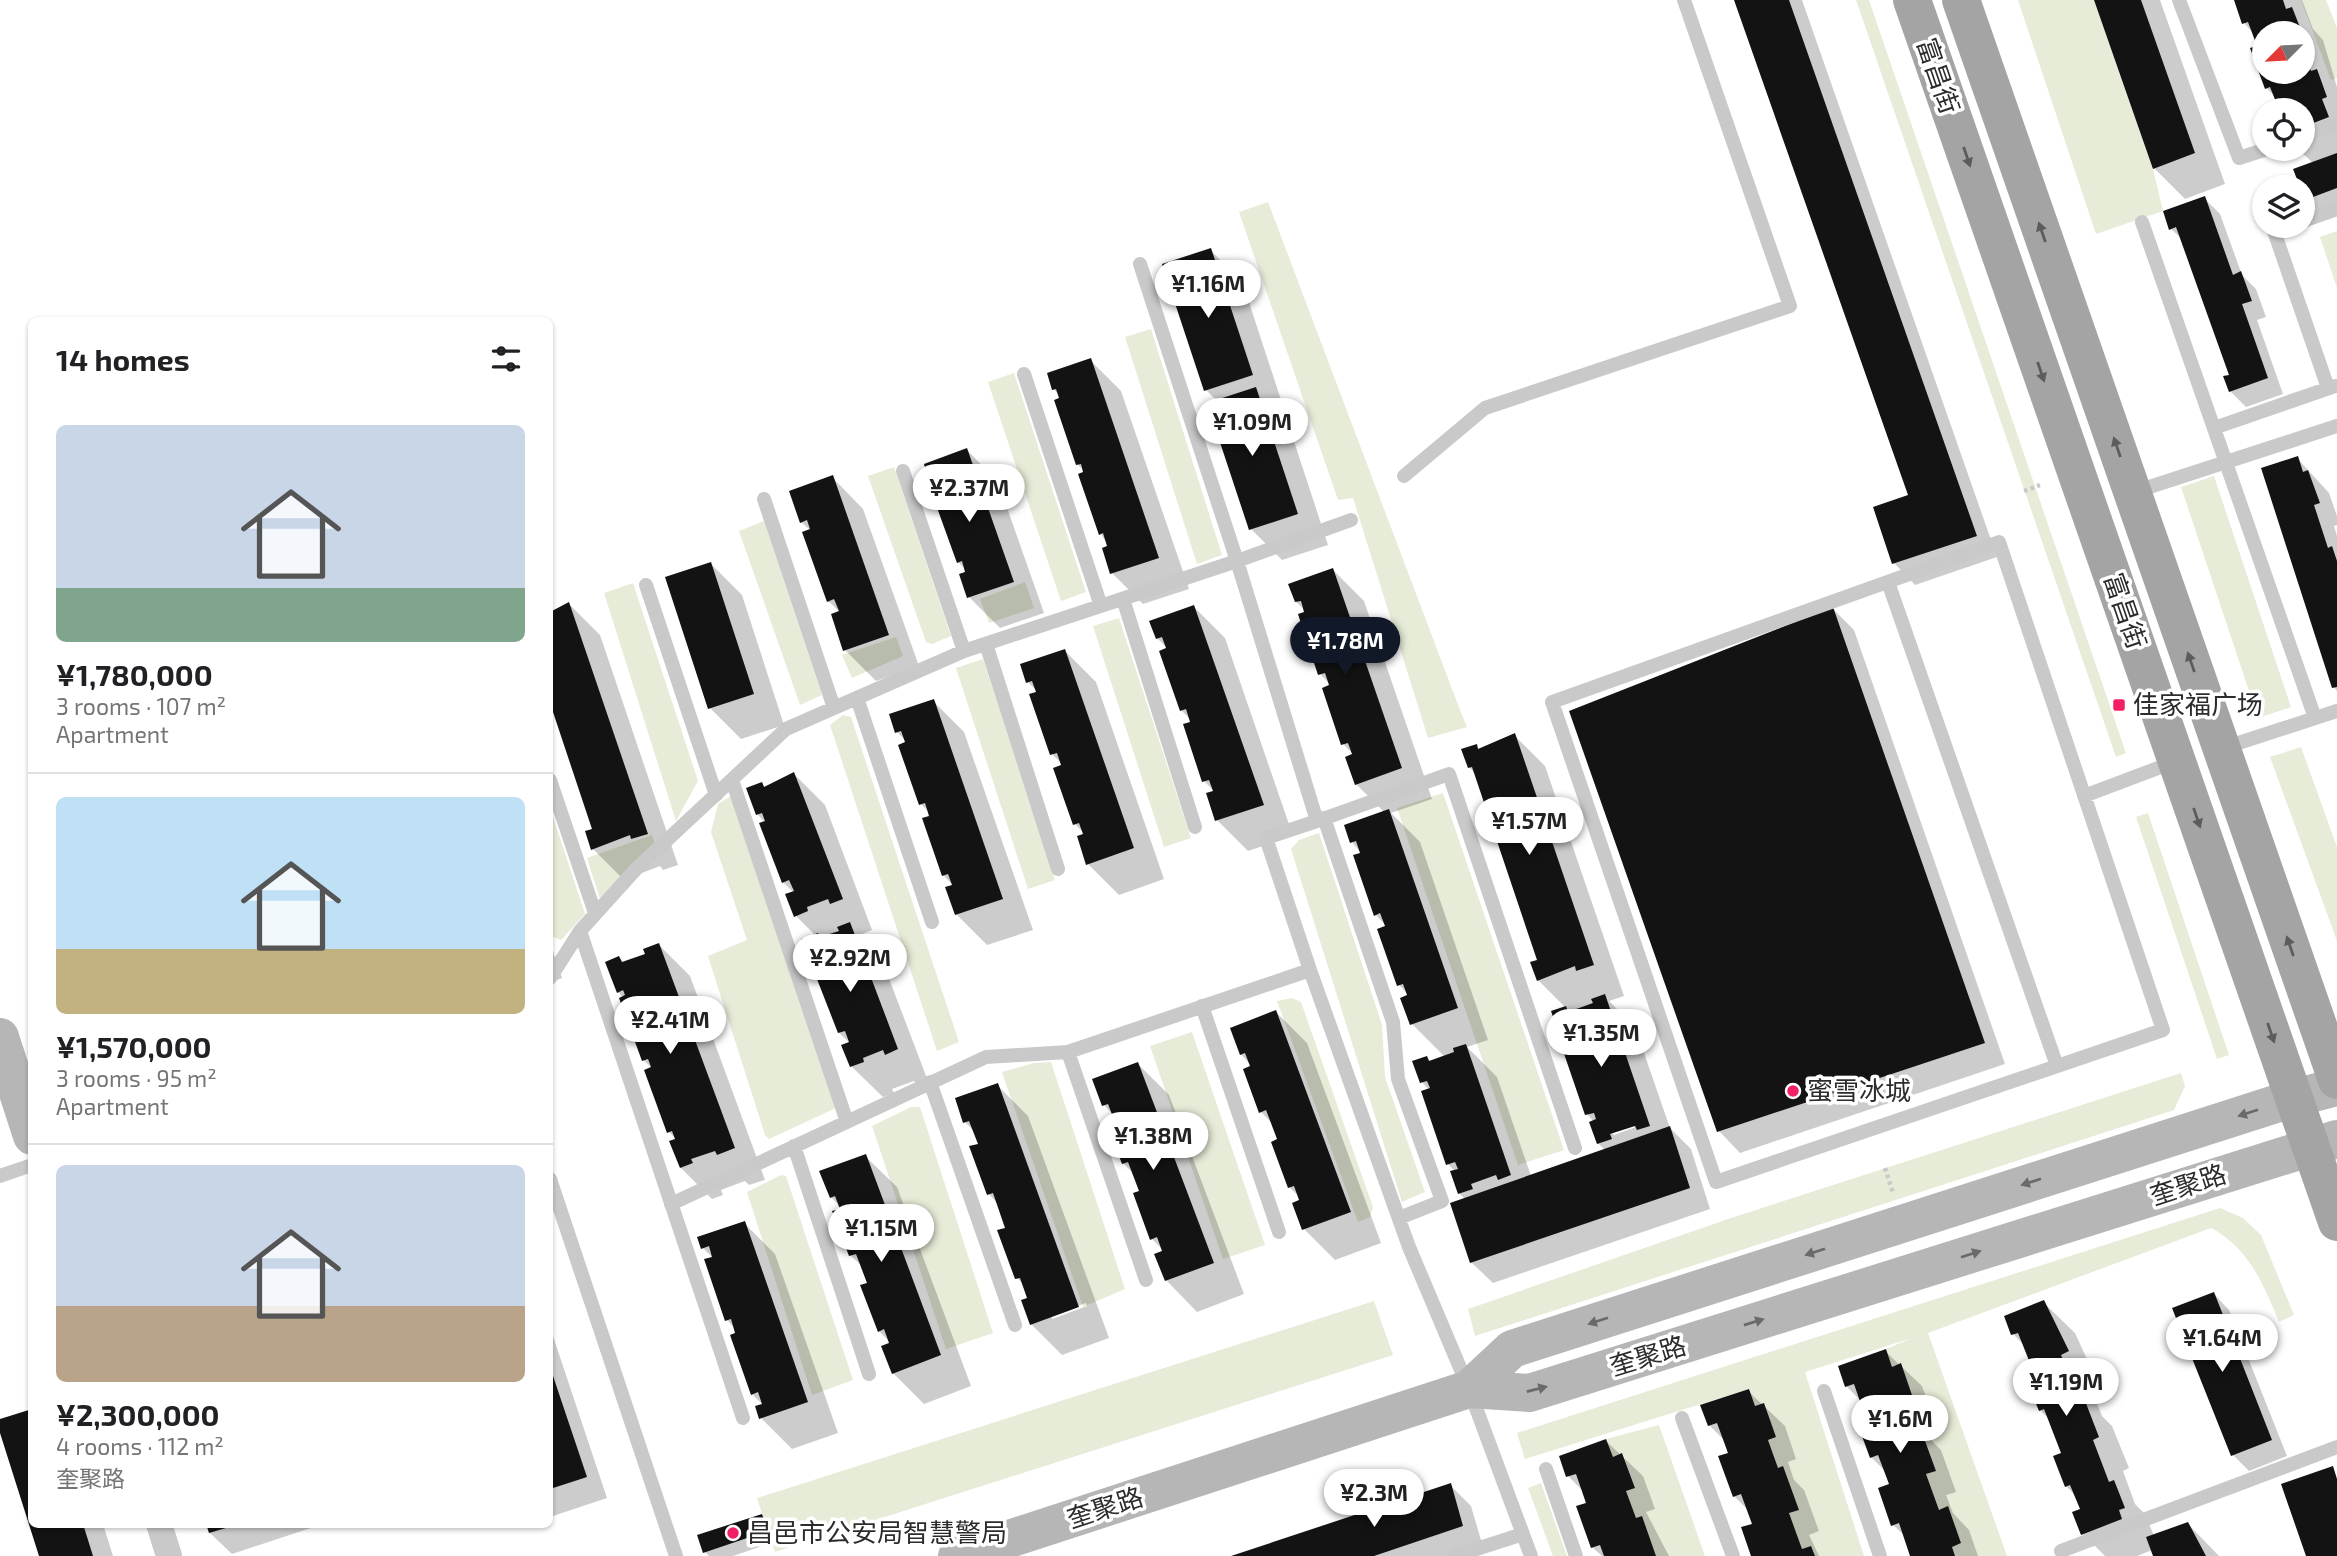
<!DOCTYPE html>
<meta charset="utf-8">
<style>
:root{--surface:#fff;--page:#f6f6f6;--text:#202124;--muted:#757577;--line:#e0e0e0;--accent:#111827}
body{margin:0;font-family:"Exo 2","Noto Sans SC",sans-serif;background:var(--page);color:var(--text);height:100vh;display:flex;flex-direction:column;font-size:26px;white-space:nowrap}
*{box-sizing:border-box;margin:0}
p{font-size:23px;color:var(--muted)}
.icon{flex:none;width:38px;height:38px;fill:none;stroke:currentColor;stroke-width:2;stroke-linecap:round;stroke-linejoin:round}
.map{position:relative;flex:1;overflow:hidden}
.drawer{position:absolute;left:28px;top:317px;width:525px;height:1211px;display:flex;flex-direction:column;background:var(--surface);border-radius:10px;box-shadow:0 2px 5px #0004}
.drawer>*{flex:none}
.needle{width:46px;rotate:246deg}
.tools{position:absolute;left:2252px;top:21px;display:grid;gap:14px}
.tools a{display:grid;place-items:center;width:63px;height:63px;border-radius:50%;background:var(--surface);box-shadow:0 2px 5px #0004;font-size:35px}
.price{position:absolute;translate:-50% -60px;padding:0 16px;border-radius:24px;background:#fff;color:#222;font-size:23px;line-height:46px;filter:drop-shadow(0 2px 4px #0008)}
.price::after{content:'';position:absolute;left:50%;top:42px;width:21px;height:16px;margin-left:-10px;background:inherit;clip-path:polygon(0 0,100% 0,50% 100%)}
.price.on{background:var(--accent);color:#fff}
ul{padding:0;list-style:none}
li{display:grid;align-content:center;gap:14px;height:371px;padding:0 28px}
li+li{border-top:2px solid var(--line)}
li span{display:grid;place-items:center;height:217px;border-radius:10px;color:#555}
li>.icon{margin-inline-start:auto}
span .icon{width:126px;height:126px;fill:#fffc;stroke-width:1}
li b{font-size:30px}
h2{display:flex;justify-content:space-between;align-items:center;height:84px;padding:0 28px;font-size:30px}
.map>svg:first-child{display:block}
</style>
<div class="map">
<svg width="2337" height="1556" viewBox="0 0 2337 1556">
<rect width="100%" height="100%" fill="#fff"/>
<!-- green -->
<path fill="#e7ecd8" d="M1856,0h13l257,753 -10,4z
M2018,0h76l59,169 10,42 -67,23z
M2301,0h25l11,28v50l-6,2z
M1268,202l192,508 7,17 -39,11 -75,-240 -15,2 -99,-288z
M2337,231v57l-17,-51z
M1151,329l71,226 -25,9 -72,-227z
M1014,373l72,219 -25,9 -73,-219z
M894,467l57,169 -19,8 -6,-2 -58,-166z
M2214,476l77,231 -33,11 -77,-231z
M764,521l58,174 -22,10 -61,-174z
M1025,582l9,26 -45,15 -9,-24z
M633,583l65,198 -22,40 -72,-228z
M1119,618l72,220 -27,9 -71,-221z
M896,637l7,19 -51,22 -10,-23z
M983,659l72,221 -27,9 -72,-221z
M843,715l8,2 108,325 -22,9 -107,-326z
M2301,747l36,100v94l-67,-184z
M1443,793l121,357 -46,15 -121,-357z
M731,796l105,312 -67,31 -4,-4 -57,-179 39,-16 -36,-108 7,-28z
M550,808l35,106 -24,26 -8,-3 -3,-11z
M2148,813l81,242 -12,4 -11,-33 -70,-209z
M1319,833l63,192 3,52 40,115 -23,10 -111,-353 8,-9z
M652,835l3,9 -55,55 -13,-41z
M1292,998l9,4 72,205 -3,10 -12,5 -81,-221z
M1192,1032l73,213 -42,14 -73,-213z
M1051,1062l74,227 -42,18 -81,-235 32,-9z
M2181,1073l4,13 -11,24 -699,226 -7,-27 263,-91z
M911,1107h9l73,226 -47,16 -74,-223z
M781,1175l5,1 67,204 -41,15 -65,-203z
M2220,1208l23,10 18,17 33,80 -15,7c-15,-37 -31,-75 -68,-94l-283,105 79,223h-52l-3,-9 9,-4 -13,-36 -9,3 -13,-36 10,-3 -15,-44 -6,2 -10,-28 8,-3 -12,-35 -9,4 -6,-18 26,-11 -107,34 59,184h-49l-4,-10 -9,3 -13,-36 10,-3 -16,-43 -5,1 -10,-28 8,-3 -12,-34 -9,3 -6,-17 -224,70 -8,-26z
M1374,1301l19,54 -618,197 -18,-54z
M1659,1425l46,131h-49l-14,-40 -6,2 -10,-27 9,-4 -12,-33 -10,3 -7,-18z
M1541,1483l26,73h-14l-25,-68z"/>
<!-- shadow -->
<path fill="#0003" fill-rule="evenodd" d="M1736,0h66l195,557 -82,28 -21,-22 -18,-55 34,-12z
M2096,0h64l65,184 -40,15 -31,-31z
M2236,0h66l11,29 10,11 14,47v123l-15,5 -16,-16 -11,-29 18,-7 -15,-14h5v-39h-29l6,-2 -4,-11 -10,-9 -7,-41 -5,-13 -10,-11zM2264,33h39v39h-39z
M2204,198l16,16 22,61 14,14 10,28 -9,3 26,74 -37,13 -16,-16 1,-15 -48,-136 -12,-11z
M1210,250l32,31 41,125 -8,3 12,11 41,125 -46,15 -31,-31 -33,-127 -12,-12z
M1090,360l31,31 68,198 -46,15 -31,-31 -3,-26 -8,-13 -16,-63 -7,-6 -18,-70 -7,-6z
M967,450l31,32 46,131 -44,15 -31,-31 -8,-22 6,-4 -9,-9 -17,-73 -10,-9z
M2297,458l32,35 8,23v9l-3,1 3,10v155l-3,-4z
M832,477l31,32 56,157 -43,15 -31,-31 -5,-38 -12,-11 -17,-70 -10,-9z
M711,564l31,31 42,130 -43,14 -31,-31z
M1333,570l31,31 68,198 -41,14 29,29 68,198 -21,7 30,30 34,99 74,-26 -7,-7 -4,-21 -7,-8 -19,-73 -8,-8 6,-25 -27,-27 -6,-18 7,-2 -64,-187 -7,-7 7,-21 4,4 34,-15 31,31 79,230 -15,5 26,26 35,101 21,21 19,60 -217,74 -22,-21 -6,-63 -6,-6 -4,-22 -7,-7 -19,-74 -7,-8 5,-24 4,4 14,-5 -33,-33 -2,-28 -11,-11 -12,-58 -11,-12 -14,-61 -10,-12 33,-29 -29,-29 -2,-29 -11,-11 -11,-58 -12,-12 -14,-63 -10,-9zM1643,1121l1,3 -30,11 -3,-3z
M569,604l31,31 78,230 -15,5 -3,-4 -36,14 -31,-31 -6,-17 7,-2 -44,-132v-85z
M1194,607l31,31 68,198 -45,15 -31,-31 -2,-28 -11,-11 -12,-60 -11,-11 -13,-61 -11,-11z
M1833,609l21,21 151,434 -265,89 -21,-22z
M1065,651l31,31 68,197 -45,16 -31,-31 -2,-29 -11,-11 -13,-60 -10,-10 -13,-61 -11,-11z
M933,701l31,31 69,198 -46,15 -31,-31 -2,-28 -11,-11 -10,-59 -12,-12 -13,-61 -11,-11z
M794,774l31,31 47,125 -12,5 20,20 48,126 -10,4 -4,-4 -22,8 2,4 -11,4 -32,-31 -1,-23 -11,-10 -17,-60 -9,-9 2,-29 -19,-19 -2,-23 -11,-11 -17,-59 -9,-9 5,-30 4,4z
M550,943l12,35 -12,5z
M659,945l31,31 75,204 -16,5 -4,-4 -24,9 2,5 -11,4 -31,-31 -4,-28 -8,-8 -17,-64 -9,-8 -19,-62 -6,-6 1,-33 5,4 23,-8z
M1276,1012l31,31 74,200 -46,17 -31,-31 -1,-29 -13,-12 -17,-45 6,-3 -6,-16 -12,-12 -9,-45 -11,-13z
M1138,1064l31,31 75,199 -47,18 -31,-32 -1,-28 -13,-13 -17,-64 -12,-12 -7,-45 -12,-13z
M997,1085l31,31 81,222 -47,17 -31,-31 -2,-25 -4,-13 -8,-8 -10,-49 -9,-25 -9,-10 -9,-49 -4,-12 -11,-11zM1086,1303l1,3 -35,13v-4z
M865,1156l32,31 74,199 -47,18 -31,-31 -1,-29 -13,-13 -16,-64 -13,-12 -7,-45 -12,-13z
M744,1223l31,31 63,179 -46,16 -31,-31 2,-13 -11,-11 -16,-64 -9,-10 -14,-62 -10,-10 -4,-10z
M2214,1294l15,16 58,146 -38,15 -16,-16z
M2043,1302l32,31 23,50 -8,3 12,30 10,10 17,42 -6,3 12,33 10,10 9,22 34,-12 31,32h-64l-3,-6 -15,6h-32l-22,-22 -1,-24 -5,-13 -11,-11 -3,-32 -13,-34 -10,-10 -6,-41 -9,-23 -12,-12z
M550,1327l57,171 -57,19z
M1885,1351l37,35 12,33 -9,3 6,18 10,10 15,42 -10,3 7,18 16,17 9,26h-66l-6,-19 -13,-12 -2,-39 -5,-14 -15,-15 -9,-55 -16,-16z
M1748,1391l37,35 11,33 -8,3 6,18 10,10 15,41 -10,4 10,21h-66l1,-31 -5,-14 -15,-15 -8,-54 -17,-17z
M0,1421l32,103h71l10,32h-72z
M1606,1441l37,35 12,33 -9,3 23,44h-67l-10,-9 -8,-55 -16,-16z
M1450,1485l21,21 12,41 -26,9h-222z
M762,1516l10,11 5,14 -44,15h-24l-4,-4z
M208,1524h115l-91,30 -22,-21z"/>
<!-- building -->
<path fill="#131313" d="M1734,0h55l188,536 -85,28 -19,-57 35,-12z
M2094,0h47l54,153 -42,16z
M2234,0h49l3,9 6,-2 9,23 -3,3h-34v39h39v-23l8,22 6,-2 10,28 -5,2 7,18 -26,10v-17h-34l9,-3 -8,-20 -5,2 -15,-41 7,-2 -9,-24 -6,2z
M2337,153v35l-32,12 -2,-13h-3l-7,-18z
M2205,196l28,79 8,-4 11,30 -10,3 26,74 -39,14 -6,-16 6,-1 -53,-148 -7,3 -6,-19z
M1211,248l42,127 -49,16 -42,-127z
M1091,358l68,200 -49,16 -8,-26 5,-2 -4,-13 -4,2 -21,-61 5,-2 -2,-8 -5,1 -22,-65 5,-2 -3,-9 -4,1 -5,-17z
M1256,387l42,127 -49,16 -42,-127z
M967,448l47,134 -47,16 -8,-24 6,-2 -3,-11 -5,2 -26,-72 7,-3 -3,-9 -6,2 -5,-17z
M2298,456l5,16 5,-2 12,33 -6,2 14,43 4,-2 5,15v126l-5,1 -71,-220z
M833,475l56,160 -46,16 -12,-37 8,-3 -5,-12 -7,3 -25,-70 8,-3 -3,-9 -7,3 -11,-32z
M711,562l43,132 -46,15 -43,-132z
M1333,568l69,200 -47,17 -10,-28 7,-3 -4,-11 -7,2 -19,-57 7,-3 -4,-12 -7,2 -20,-61 6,-2 -3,-11 -6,1 -7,-18z
M569,602l79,232 -17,5 -1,-4 -39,15 -6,-19 7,-2 -42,-126v-91z
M1194,605l70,200 -49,16 -9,-28 7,-2 -4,-11 -7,2 -19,-58 7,-2 -4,-13 -6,2 -21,-60 7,-3 -4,-11 -6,2 -7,-18z
M1833,607l152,436 -268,89 -148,-421z
M1065,649l69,199 -48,17 -9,-29 6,-2 -4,-11 -6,2 -20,-57 8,-3 -4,-12 -7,2 -21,-61 7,-2 -4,-11 -6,2 -6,-19z
M934,699l69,200 -48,16 -10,-28 7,-2 -4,-11 -6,2 -20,-58 7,-2 -4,-13 -6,2 -21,-60 7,-3 -4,-11 -6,2 -6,-19z
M1515,733l79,232 -18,6 -1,-5 -38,15 -7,-19 7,-2 -65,-193 -4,1 -7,-19 16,-5 1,5z
M794,772l49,127 -13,5 -2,-5 -21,8 1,4 -14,6 -9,-23 9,-3 -5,-11 -7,3 -23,-60 6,-2 -3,-8 -6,2 -10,-27 16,-6 2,5z
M1389,809l69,199 -48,17 -10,-27 7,-3 -4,-11 -6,2 -20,-57 8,-3 -5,-13 -6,3 -21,-61 7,-2 -4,-12 -6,2 -6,-18z
M850,922l48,127 -13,6 -2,-5 -20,8 1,4 -14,5 -9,-22 8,-3 -4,-11 -7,2 -23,-59 6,-3 -3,-8 -7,2 -10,-26 17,-6 2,4 19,-6 -2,-4z
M659,943l76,205 -18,7 -2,-4 -24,8 2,4 -13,5 -11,-27 6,-2 -3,-8 -5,2 -23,-63 7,-3 -3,-8 -6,2 -23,-63 6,-3 -2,-5 -6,3 -12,-31 14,-6 3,6 23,-8 -2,-5z
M1605,994l45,132 -13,4 -2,-4 -25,8 2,5 -15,5 -8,-22 7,-3 -2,-6 -9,2 -25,-73 8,-3 -2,-7 -7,2 -8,-23 15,-5 2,6 25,-9 -2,-4z
M1276,1010l75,202 -49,18 -10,-27 7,-3 -5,-14 -6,2 -17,-46 6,-3 -11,-29 -7,3 -16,-44 7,-3 -5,-13 -5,2 -10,-27z
M1466,1044l45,131 -13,5 -2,-5 -25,9 2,5 -15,5 -8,-23 8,-2 -3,-7 -9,3 -25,-74 9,-3 -3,-7 -7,2 -8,-22 15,-5 2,5 25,-9 -1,-4z
M1138,1062l76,201 -49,18 -11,-27 8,-3 -5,-14 -7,3 -17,-47 6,-2 -11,-29 -6,2 -17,-45 8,-2 -5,-13 -6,2 -10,-27z
M998,1083l81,224 -49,18 -9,-25 6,-2 -7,-20 -5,1 -18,-49 8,-2 -12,-35 -6,2 -18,-49 9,-2 -9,-23 -6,2 -8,-25z
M1670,1126l20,62 -220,75 -20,-60z
M866,1154l75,201 -49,19 -11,-28 8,-3 -5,-14 -6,3 -18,-47 7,-2 -11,-29 -7,2 -17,-45 8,-2 -5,-13 -5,2 -11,-27z
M745,1221l63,181 -49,17 -4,-13 7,-2 -4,-12 -7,3 -21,-60 5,-2 -4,-14 -6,2 -21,-62 8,-2 -3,-11 -8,3 -4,-12z
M2214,1292l58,148 -41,16 -59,-148z
M2044,1300l25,51 -8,4 15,40 6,-2 17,44 -6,3 16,42 5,-2 11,28 -6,2 3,9 -41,16 -9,-23 8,-3 -10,-24 -5,2 -12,-31 8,-3 -17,-44 -5,2 -16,-39 9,-4 -14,-35 -7,2 -7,-19z
M1886,1349l6,18 9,-4 12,35 -8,3 10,28 5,-2 16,44 -10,3 13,36 9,-4 13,37 -9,4 3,9h-45l-11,-33 -8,3 -13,-38 11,-4 -11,-29 -8,3 -15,-41 9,-4 -10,-29 -9,3 -7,-21z
M550,1367l37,110 -37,12z
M1749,1389l6,17 9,-3 12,34 -8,3 10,28 5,-2 16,44 -10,3 13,36 9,-3 4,10h-64l-10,-29 11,-3 -11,-30 -8,3 -15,-41 10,-3 -11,-30 -9,3 -8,-21z
M32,1409v115h51l10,32h-54l-39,-123v-14z
M1606,1439l7,18 9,-4 13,35 -9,3 10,27 6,-2 14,40h-52l-4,-11 -9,3 -15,-42 10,-3 -10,-29 -10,3 -7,-21z
M2333,1466l4,13v77h-31l-25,-72z
M1451,1483l12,43 -89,30h-143z
M762,1514l6,17 -65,22 -6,-18z
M2188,1522l18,34h-53l-7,-19z
M206,1524h30v1l-27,8z"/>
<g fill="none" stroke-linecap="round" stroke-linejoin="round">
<!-- path -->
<path stroke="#c9c9c9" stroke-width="4.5" stroke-dasharray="3.5 3.5" stroke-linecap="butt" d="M2024,491l16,-6
M1885,1168l8,25"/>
<!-- lane -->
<path stroke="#c9c9c9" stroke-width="14" d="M2179,0l60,158 28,-9
M2303,136l34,-12
M2303,221l34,-12
M2142,222l173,496
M2290,226l-16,5 54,157
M1140,264l97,297 114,-41
M1024,374l77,232
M2214,428l121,-42
M903,471l61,180
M1404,476l81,-68 305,-102 -106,-306
M2134,492l203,-66
M764,499l70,209
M1999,542l164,488 -447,152 -164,-480z
M1888,582l169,484
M646,585l70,210
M1123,599l72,228
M986,644l72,225
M857,698l75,224
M2223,748l114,-37
M550,780l45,133
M732,780l115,342
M2084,796l90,-34
M1324,818l69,204 5,57 44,122 -43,17
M1317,821l132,-47 126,374
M580,931l163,487
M550,978l30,-47 56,-62 150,-140 178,-78 273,-90 80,260 -51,17 44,132
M1202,1006l77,226
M1068,1052l78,228
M930,1082l85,243
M794,1146l75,228
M0,1176l32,-11
M550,1179l126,377
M671,1204l315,-147 82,-5 242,-82 99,277 60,142 62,167
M1824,1391l56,165
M1682,1418l51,138
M1546,1469l30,87
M2061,1551l276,-104
M1455,1556l68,-22"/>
<!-- street -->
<path stroke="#c9c9c9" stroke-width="26" d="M159,1524l10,32"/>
<!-- secondary -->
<path stroke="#b6b6b6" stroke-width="38" d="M0,1037l32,99
M1469,1389l43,-40 782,-251 43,-11
M957,1556l512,-167 60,4 808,-254"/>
<!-- primary -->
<path stroke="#a4a4a4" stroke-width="38" d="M1912,0l425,1222
M1961,0l376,1080"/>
</g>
<!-- one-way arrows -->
<defs><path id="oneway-solid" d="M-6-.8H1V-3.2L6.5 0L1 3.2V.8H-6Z" transform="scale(1.75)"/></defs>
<g fill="#5c5c5c">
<use href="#oneway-solid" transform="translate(1967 157) rotate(71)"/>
<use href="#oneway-solid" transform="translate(2042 232) rotate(-109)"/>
<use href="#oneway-solid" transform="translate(2041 372) rotate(71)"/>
<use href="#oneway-solid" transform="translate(2117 447) rotate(-109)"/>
<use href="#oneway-solid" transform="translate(2191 662) rotate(-109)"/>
<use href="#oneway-solid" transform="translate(2197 818) rotate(71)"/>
<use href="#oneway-solid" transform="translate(2290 946) rotate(-109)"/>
<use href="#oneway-solid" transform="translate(2271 1033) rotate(71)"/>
</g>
<g fill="#6a6a6a">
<use href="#oneway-solid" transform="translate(2248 1113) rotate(162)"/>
<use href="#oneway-solid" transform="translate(2031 1182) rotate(162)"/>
<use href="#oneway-solid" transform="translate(1815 1252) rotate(162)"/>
<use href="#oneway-solid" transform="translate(1971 1254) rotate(-18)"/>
<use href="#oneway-solid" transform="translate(1598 1321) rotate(162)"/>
<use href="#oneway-solid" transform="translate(1754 1322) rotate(-17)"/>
<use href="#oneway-solid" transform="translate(1537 1389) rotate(-14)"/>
</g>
<!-- markers -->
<g fill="#f31f64" stroke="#fff" stroke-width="2.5">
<rect x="2112" y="698" width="14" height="14" rx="3.5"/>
<circle cx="1793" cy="1091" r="7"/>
<circle cx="733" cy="1533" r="7"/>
</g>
<g text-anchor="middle" stroke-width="7" stroke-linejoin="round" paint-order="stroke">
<!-- street labels -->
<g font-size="26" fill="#2c2c2c" stroke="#fff">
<text transform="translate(1938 76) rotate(71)" y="9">富昌街</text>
<text transform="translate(2125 611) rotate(71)" y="9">富昌街</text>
<text transform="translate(2188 1185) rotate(-18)" y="9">奎聚路</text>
<text transform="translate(1648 1356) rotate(-17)" y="9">奎聚路</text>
<text transform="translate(1105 1508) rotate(-18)" y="9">奎聚路</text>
</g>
<!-- poi labels -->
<g font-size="26" fill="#2c2c2c" stroke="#fff" text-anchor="start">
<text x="2133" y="714">佳家福广场</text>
<text x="1807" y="1100">蜜雪冰城</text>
<text x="747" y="1542">昌邑市公安局智慧警局</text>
</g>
</g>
</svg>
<div class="tools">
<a><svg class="needle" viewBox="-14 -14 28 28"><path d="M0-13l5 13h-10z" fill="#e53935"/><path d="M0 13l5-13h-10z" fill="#757577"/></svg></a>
<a><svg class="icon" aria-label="locate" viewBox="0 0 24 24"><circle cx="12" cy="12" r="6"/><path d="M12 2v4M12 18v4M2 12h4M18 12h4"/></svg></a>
<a><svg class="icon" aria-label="layers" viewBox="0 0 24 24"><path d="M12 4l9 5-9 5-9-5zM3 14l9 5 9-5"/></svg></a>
</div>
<b class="price" style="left:1208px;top:320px">¥1.16M</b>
<b class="price" style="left:1252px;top:458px">¥1.09M</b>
<b class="price" style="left:969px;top:524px">¥2.37M</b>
<b class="price on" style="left:1345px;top:677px">¥1.78M</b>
<b class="price" style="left:1529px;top:857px">¥1.57M</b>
<b class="price" style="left:850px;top:994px">¥2.92M</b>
<b class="price" style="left:670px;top:1056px">¥2.41M</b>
<b class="price" style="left:1601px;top:1069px">¥1.35M</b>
<b class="price" style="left:1153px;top:1172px">¥1.38M</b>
<b class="price" style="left:881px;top:1264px">¥1.15M</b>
<b class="price" style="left:2222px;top:1374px">¥1.64M</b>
<b class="price" style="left:2066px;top:1418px">¥1.19M</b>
<b class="price" style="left:1900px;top:1455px">¥1.6M</b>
<b class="price" style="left:1374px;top:1529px">¥2.3M</b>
<section class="drawer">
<h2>14 homes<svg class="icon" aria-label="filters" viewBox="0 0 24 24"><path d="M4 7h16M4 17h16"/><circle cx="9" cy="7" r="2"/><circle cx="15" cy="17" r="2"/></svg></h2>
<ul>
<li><span style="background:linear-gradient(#c9d6e8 75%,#7fa58c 0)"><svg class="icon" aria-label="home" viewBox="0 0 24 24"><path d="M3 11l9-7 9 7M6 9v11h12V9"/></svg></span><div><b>¥1,780,000</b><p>3 rooms · 107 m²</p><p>Apartment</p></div></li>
<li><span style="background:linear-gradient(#bfe0f5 70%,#c2b280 0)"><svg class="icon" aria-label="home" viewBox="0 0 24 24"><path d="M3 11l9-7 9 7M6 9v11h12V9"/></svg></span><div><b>¥1,570,000</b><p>3 rooms · 95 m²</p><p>Apartment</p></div></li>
<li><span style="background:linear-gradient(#c9d6e8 65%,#b9a48a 0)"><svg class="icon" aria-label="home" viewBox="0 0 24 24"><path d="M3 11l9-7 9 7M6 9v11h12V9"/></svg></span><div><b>¥2,300,000</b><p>4 rooms · 112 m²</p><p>奎聚路</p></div></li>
</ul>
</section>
</div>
